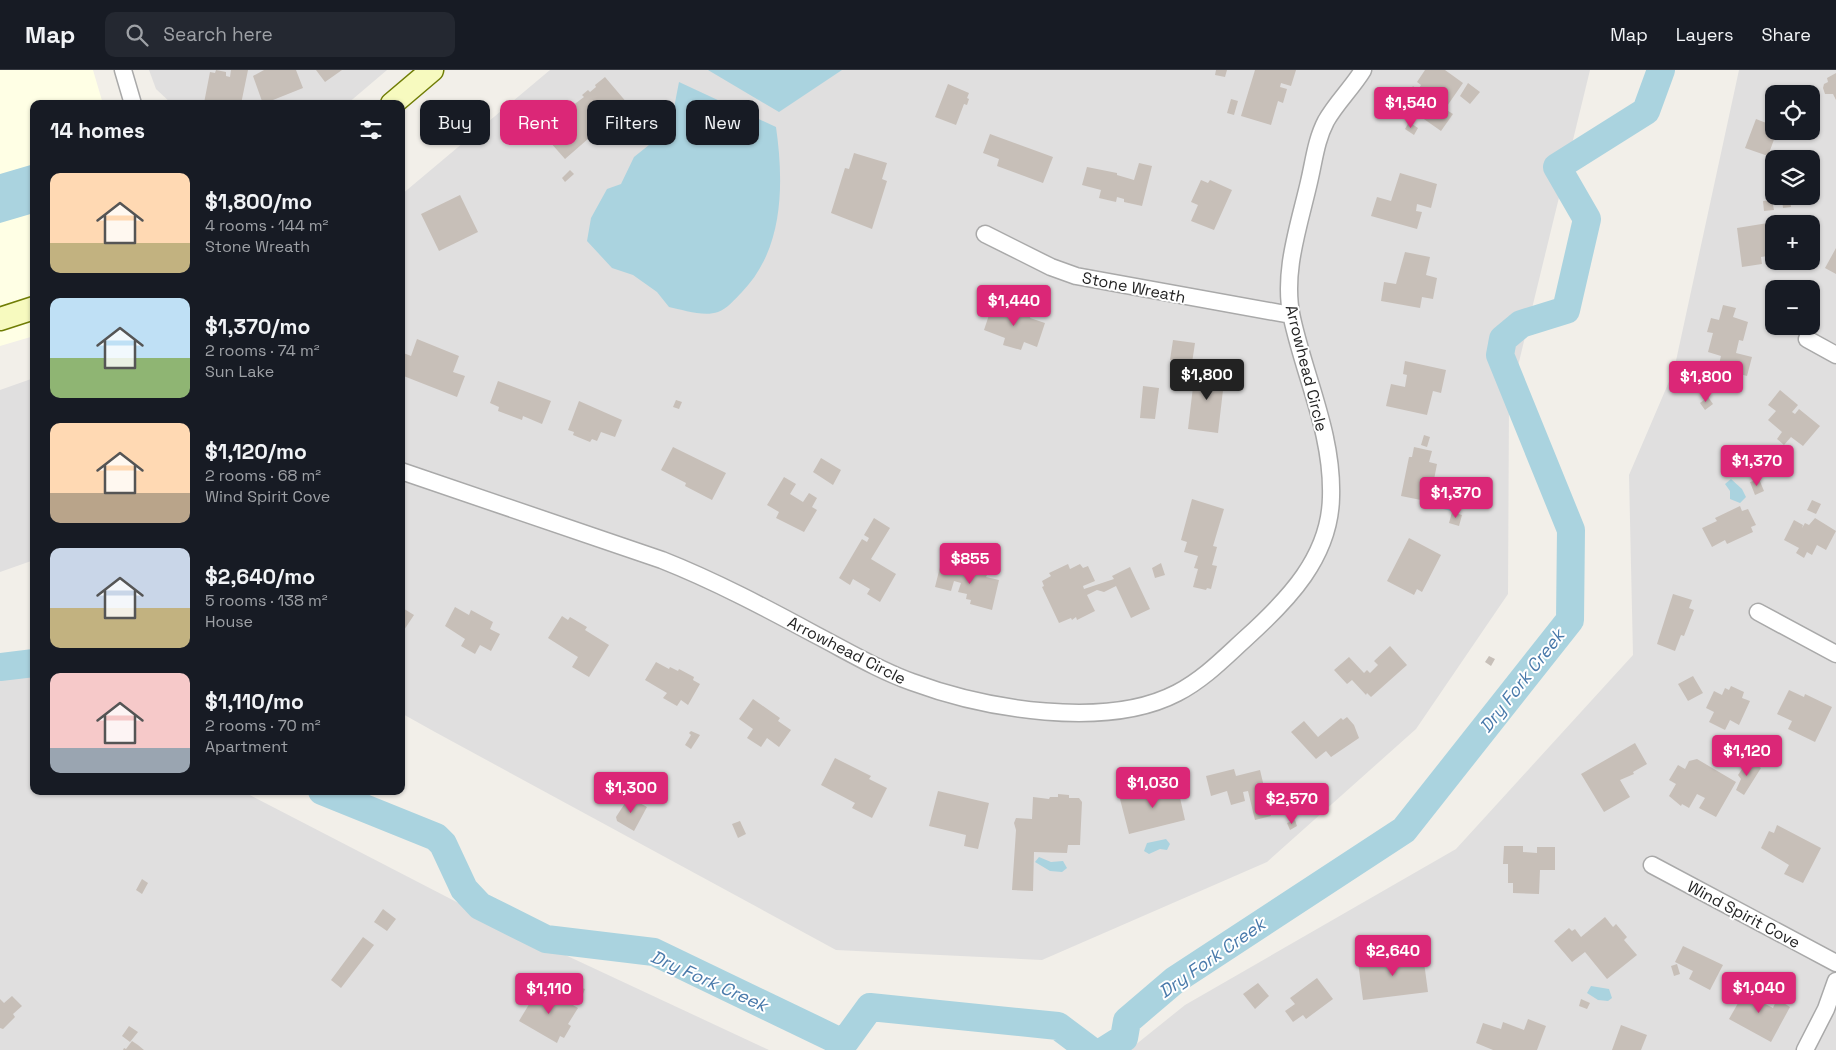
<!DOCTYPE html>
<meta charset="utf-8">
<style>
:root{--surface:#171b24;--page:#242831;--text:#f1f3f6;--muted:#9ea1a6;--line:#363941;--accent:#db2777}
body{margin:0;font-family:"Space Grotesk",sans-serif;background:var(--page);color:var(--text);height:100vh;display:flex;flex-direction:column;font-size:19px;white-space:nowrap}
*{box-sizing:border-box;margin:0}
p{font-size:16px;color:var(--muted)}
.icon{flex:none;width:28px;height:28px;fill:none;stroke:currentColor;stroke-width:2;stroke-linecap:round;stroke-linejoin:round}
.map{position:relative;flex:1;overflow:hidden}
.sheet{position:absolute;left:30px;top:30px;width:375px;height:695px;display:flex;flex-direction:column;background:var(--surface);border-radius:10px;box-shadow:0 1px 4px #0004}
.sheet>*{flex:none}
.hud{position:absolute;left:420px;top:30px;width:475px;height:45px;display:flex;gap:10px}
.buttons{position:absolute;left:1765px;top:15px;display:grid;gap:10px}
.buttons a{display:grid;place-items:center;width:55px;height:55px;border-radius:10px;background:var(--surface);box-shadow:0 1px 4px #0004;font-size:25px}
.price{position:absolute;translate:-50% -42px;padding:0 11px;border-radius:5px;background:var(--accent);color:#fff;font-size:16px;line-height:32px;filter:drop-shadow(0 1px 2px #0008)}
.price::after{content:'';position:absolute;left:50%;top:30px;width:15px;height:11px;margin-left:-8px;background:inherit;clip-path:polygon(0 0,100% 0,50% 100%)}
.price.selected{background:#222;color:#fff}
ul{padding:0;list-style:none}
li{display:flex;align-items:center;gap:15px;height:125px;padding:0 20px}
li span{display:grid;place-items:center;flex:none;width:140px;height:100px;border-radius:10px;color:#555}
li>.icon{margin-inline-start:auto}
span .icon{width:60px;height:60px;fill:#fffc;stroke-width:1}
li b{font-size:21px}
h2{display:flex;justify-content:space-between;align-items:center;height:60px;padding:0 20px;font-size:21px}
.tag{padding:0 18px;border-radius:10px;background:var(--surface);box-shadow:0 1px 4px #0004;font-size:18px;line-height:45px}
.tag.selected{background:var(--accent);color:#fff}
header{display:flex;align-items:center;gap:30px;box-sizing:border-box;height:70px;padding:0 25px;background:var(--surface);border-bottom:1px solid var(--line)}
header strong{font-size:24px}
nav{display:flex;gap:28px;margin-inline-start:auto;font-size:18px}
.search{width:350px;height:45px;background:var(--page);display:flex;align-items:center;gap:12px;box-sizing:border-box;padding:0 18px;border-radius:10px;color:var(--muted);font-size:19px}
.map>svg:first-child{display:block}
</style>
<header>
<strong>Map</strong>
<div class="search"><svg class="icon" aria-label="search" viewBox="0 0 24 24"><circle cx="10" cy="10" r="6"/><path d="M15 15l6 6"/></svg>Search here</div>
<nav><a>Map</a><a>Layers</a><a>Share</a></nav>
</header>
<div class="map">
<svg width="1836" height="980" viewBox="0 0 1836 980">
<rect width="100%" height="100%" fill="#f2efe9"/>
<!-- residential -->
<path fill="#e0dfdf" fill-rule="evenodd" d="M149,0h238l-40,34h-175l-16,-15z
M550,0h1040l-81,333 -1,191 -92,135 -149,133 -225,98 -206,-10 -401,-218 -34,-19v-518z
M1739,0h97v980h-707l56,-45 271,-156 177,-194 -4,-180 45,-105zM1774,24h37v37h-37zM1774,89h37v37h-37zM1774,154h37v37h-37zM1774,219h37v37h-37z
M34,308v182l-34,12v-182z
M0,606l34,1v114h208l261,135 266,124h-769z"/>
<!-- education -->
<path fill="#ffffe5" d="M0,0h93l10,34h-69v232l-34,10z"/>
<!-- water -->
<path fill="#aad3df" d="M708,0h134l-63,42z
M679,12l97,45c8,56 8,122 -34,165 -7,7 -15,17 -24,20 -14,5 -35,-2 -49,-5l-12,-15 -24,-17 -21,-7 -25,-27 4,-23 16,-29 14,-5 13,-27 30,-24 9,-20z
M34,94v49l-34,10v-49z
M1731,409l11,10 4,8 -6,6 -10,-4v-8l-5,-7z
M1440,425l5,5 12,3 -2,9 -16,-4 -7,-9z
M1166,769l4,5 -3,6 -7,-1 -11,5 -5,-3 3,-8z
M1039,787l12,5 12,-1 4,7 -5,4 -12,-1 -15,-9z
M1591,916l18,3 3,9 -4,3 -10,-1 -11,-7z"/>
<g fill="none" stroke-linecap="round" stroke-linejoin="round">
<!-- river -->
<path stroke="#aad3df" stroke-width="28" d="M0,597l34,-4
M322,721l114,46 7,7 21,45 16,17 66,33 108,13 185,89 7,-1 24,-33 188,19 32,24
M1105,980l19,-12 3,-17 48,-41 229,-150 166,-210 1,-90 -71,-175 3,-16 18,-15 45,-14 21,-91 -30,-52 89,-56 15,-41"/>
</g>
<!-- building -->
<path fill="#c7bfb8" d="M216,0l10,2v4l4,1 1,-7h17l-7,34 -37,-1 6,-31 5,1z
M264,0h32l7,18 -40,16 -10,-28z
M316,0h26l-17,12z
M1216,0h11l-2,7 -10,-2z
M1255,0h41l-5,16 -10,-3 -1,4 7,2 -4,14 -5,-2 -7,24 -30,-9z
M1425,0h20l18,13 -18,26 8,5 -12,17 -40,-28 12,-17 5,4 3,-5 -4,-3z
M1836,3v27l-3,-6h-8l-2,-6 1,-4 4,-2 -1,-4z
M605,7l23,27 -63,55 -23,-26 20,-17 -2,-1 24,-18 -2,-2 6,-5 2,2 6,-5 -1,-2z
M1468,13l12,9 -10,12 -10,-8z
M948,14l21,9 -2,5 2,1 -2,6 -3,-1 -8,21 -21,-8z
M1231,29l7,2 -4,14 -7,-2z
M1756,49l18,7v5h3l-9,25 -23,-8z
M1409,52l9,6 -4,7 -9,-6z
M990,64l63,23 -10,26 -46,-17 2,-7 -16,-6z
M854,83l33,10 -5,16 5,2 -15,48 -41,-16 14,-45 4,1z
M1139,93l13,3 -10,40 -18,-4v-3l-7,-2 -1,5 -17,-4 2,-8 -19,-5 5,-18 30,6v2l17,5z
M570,100l4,4 -9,8 -3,-4z
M1400,103l37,11 -6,24 -14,-4 -1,7 6,1 -5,17 -46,-13 6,-19 14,4z
M1201,110l7,3 2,-3 22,10 -18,40 -23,-9 7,-16 -7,-3z
M460,125l18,37 -39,19 -18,-37z
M1790,128l1,9 -8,1 -1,-9z
M1772,130l2,10 -10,1 -1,-10z
M1774,152v33l-13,2 1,7 -20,3 -5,-39z
M1836,178v26l-11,-6z
M1405,182l25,5 -4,18 11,3 -4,21 -11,-2 -2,11 -39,-7 3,-19 12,2z
M1723,235l13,3 -3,9 15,5 -5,19 -4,-1 -3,13 16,4 -5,19 -29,-8 3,-12 -13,-4 5,-19 -6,-1 4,-14 8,2z
M992,236l11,3 1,-3 27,8 -1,4 15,5 -8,24 -13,-5 -3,8 -18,-5 2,-7 -21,-8z
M417,269l42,17 -6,16 12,4 -8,21 -56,-22v-23l10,4z
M1173,270l22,3 -3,20 -22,-3z
M1405,291l41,9 -5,23 -8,-2 -6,24 -41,-9 5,-22 14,3 2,-12 -4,-1z
M1195,300l30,3 -7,60 -30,-4z
M498,311l53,20 -9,23 -19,-8 -1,4 -24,-9 1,-4 -9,-4z
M1143,316l16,2 -4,31 -15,-1z
M1780,320l18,15 -6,7 3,2 4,-5 21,17 -17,20 -12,-9 -7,8 -7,-6 5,-7 -14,-12 8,-9 -8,-6z
M1708,327l5,7 -8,6 -5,-7z
M676,330l6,2 -3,7 -6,-2z
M579,331l43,19 -7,17 -14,-5 -4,9 -5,-2 -2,3 -17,-7 1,-3 -6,-2z
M1424,365l6,2 -3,10 -6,-2z
M673,377l53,26 -14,27 -27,-14 1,-3 -25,-13z
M1414,377l18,4 -3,11 8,2 -5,26 -4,-1 -2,12 -25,-5 8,-39h3z
M821,388l20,12 -8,15 -20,-13z
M784,407l12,7 -6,10 13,8 6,-9 8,5 -5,9 5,3 -13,22 -28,-14 3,-6 -12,-7z
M1759,409l5,12 -9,4 -5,-13z
M1192,429l32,10 -11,37 4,1 -5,18 5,1 -6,23 -4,-1 -1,2 -13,-3 5,-18 -4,-1 4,-12 -14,-4 3,-10 -6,-2z
M1812,430l9,4 -5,10 -9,-4z
M1740,436l2,5 6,-2 8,16 -5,2 2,5 -26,12 -2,-4 -13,7 -10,-19 15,-7 -2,-3z
M1452,442l10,3 -3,11 -10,-3z
M874,448l16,10 -19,31 25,15 -16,28 -13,-8 3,-5 -17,-10 -3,6 -11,-7 23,-39 5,3 2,-4 -5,-3z
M1815,448l21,13 -10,19 -9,-5 -5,10 -5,-3 -3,6 -8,-5 3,-5 -15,-8 10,-20 9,5 -1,3 3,-5 4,2z
M1409,468l32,17 -19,37 -5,-3 -3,6 -27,-14z
M1161,493l4,12 -10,3 -3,-10z
M1068,494l2,5 10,-5 3,4 5,-2 7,15 -12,5 1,3 30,-10 -2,-3 18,-9 20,42 -19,9 -15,-32 -12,6 -7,-2 -10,5 8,16 -18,9 -1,-3 -4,3 -1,-2 -12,5 -17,-36 2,-1 -2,-5 9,-5 -2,-3z
M957,495l31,8 -2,4 13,3 -7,30 -22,-6 1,-4 -5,-1 1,-5 -9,-2 3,-9 -7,-2 -3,10 -16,-4 5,-20 16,4z
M1673,524l19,6 -3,8 5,2 -10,26 -3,-1 -6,16 -18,-7z
M401,537l13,8 -10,15 -3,-2z
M455,537l14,8 2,-5 22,12 -3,7 10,5 -9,17 -11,-6 -5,9 -14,-8 4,-7 -20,-13z
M562,546l6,4 2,-3 17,10 -2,3 24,15 -20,32 -17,-10 6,-10 -30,-19z
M1390,576l17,19 -36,32 -4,-4 -1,2 -14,-15 -5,4 -13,-14 15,-13 15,16 3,-3 3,3 8,-8 -4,-4z
M1489,586l6,3 -4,7 -6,-4z
M656,592l13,7 1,-2 8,4 1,-2 15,8 -1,3 7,4 -12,21 -7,-5 -4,6 -14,-8 4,-5 -22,-13z
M1693,606l10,17 -15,8 -10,-17z
M1731,616l13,6 -2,6 8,3 -11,24 -9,-5 -5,10 -16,-8 5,-10 -8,-4 8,-17 8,4 3,-7 4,2z
M1789,620l15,7 1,-3 27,13 -17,35 -27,-13 4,-8 -15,-7z
M753,629l27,19 -2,3 13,9 -12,17 -12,-9 -6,9 -14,-9 6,-9 -14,-10z
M1347,647l7,8 5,13 -28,19 -5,-6 -10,8 -25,-27 13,-11 14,16 23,-19 2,2z
M691,661l9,4 -9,14 -6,-4 6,-10 -2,-2z
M1635,673l12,21 -14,8 1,2 -14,6 10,17 -26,15 -23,-38z
M835,688l36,18 -2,3 18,9 -15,30 -20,-10 3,-5 -34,-18z
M1697,689l39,23 -20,35 -17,-9 6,-10 -8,-4 -8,14 -7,-4 -1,2 -12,-10 7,-12 -7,-4 9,-15 7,4 4,-8z
M1748,690l13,8 -17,27 -8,-5 5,-11 -3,-4z
M1234,699l2,7 24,-6 11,46 -16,4 -7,-29 -5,1 2,9 -14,4 -4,-14 -16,5 -5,-20z
M1176,710l9,40 -56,14 -9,-35 44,-10 -2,-6z
M938,721l51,12 -11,46 -14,-3 2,-11 -37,-9z
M1058,724l11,1v3h10l3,4 -2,43h-12l-1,8 -33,-1 -1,39 -21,-1 4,-60 -2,-7 2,-5 16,1 1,-22 16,2 1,-2h8z
M629,727l18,10 -13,24 -17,-10 -1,-4z
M1295,750l2,6 -7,4 -3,-7z
M740,751l6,13 -8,4 -6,-14z
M1777,755l44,23 -18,35 -19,-9 5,-9 -28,-17 8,-17 5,2z
M1504,776h19v6l14,1v-6h18v23h-15l-1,24 -26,-1v-10h-5v-19h-5z
M142,809l6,4 -6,11 -6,-4z
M383,839l13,10 -9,12 -13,-9z
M1605,847l8,10 3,-3 11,13 -3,3 13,15 -30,24 -22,-27 -13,10 -18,-21 15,-13 3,3 3,-2 6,8z
M363,867l11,8 -33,43 -10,-8z
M1683,876l40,19 -13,25 -21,-11 4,-8 -18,-9z
M1423,885l5,37 -65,8 -5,-38 22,-3v2z
M1677,894l3,10 -6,2 -3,-10z
M1317,908l16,21 -27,20 -3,-4 -10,7 -8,-11 10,-7 -5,-6z
M1258,913l11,13 -14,13 -12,-15z
M1749,914l12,6 -5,9 17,9 4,-9 13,8 -19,35 -42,-23z
M540,916l38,22 -10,16 3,2 -7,12 -4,-2 -3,7 -38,-22z
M576,916l9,3 -2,5 -9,-3z
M12,926l10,10 -9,8 2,3 -12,12 -3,-1v-29l4,4z
M1581,929l9,4 -3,6 -8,-3z
M1528,949l18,7 -9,24h-44l-17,-7 7,-20 18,6 2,-7 21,8z
M1621,955l26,10 -6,15h-29z
M129,956l9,6 -8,10 -8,-6z
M132,971l6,4 6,5h-21l1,-2 2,1z"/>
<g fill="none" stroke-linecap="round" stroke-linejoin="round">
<!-- minor casing -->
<g stroke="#a9a9a9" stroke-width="19">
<path id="minor" d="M123,0l10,34
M985,164l66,33 25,9 215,39
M1807,269l29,16
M401,401l261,89c53,21 104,48 154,75 31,16 62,35 96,47 73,27 194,48 265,11 27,-14 47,-35 69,-55 42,-38 84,-81 85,-141 2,-63 -26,-119 -39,-179 -10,-45 7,-92 17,-136 5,-21 7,-42 17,-61 10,-18 26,-33 37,-51
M1758,542l78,42
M1652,795l184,98
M1805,980l21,-41 10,-28"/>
</g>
<!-- secondary casing -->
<g stroke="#707d05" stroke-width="25">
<path id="secondary" d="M392,34l40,-34
M0,249l34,-11"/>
</g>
<!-- minor -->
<use href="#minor" stroke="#fff" stroke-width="16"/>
<!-- secondary -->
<use href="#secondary" stroke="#f7fabf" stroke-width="22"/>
</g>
<g text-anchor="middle" stroke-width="4" stroke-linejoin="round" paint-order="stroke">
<!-- street labels -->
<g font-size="16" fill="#222" stroke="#fff">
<text transform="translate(1134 217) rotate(11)" y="6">Stone Wreath</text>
<text transform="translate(1307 298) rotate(76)" y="6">Arrowhead Circle</text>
<text transform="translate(847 580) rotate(27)" y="6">Arrowhead Circle</text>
<text transform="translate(1744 844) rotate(28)" y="6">Wind Spirit Cove</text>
</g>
<!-- water labels -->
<g font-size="18" font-style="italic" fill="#4a7aab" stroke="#fff">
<text transform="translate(1522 611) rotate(-52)" y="6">Dry Fork Creek</text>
<text transform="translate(1212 888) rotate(-35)" y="6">Dry Fork Creek</text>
<text transform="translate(709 911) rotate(24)" y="6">Dry Fork Creek</text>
</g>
</g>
</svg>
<div class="buttons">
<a><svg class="icon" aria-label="locate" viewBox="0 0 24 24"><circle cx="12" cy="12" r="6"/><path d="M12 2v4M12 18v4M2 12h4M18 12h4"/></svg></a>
<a><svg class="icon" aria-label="layers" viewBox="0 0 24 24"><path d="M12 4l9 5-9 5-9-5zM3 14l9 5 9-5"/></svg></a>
<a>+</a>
<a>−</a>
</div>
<b class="price" style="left:1411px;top:59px">$1,540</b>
<b class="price" style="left:1014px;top:257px">$1,440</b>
<b class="price selected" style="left:1207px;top:331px">$1,800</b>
<b class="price" style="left:1706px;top:333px">$1,800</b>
<b class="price" style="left:1757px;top:417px">$1,370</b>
<b class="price" style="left:1456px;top:449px">$1,370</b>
<b class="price" style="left:970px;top:515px">$855</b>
<b class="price" style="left:1747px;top:707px">$1,120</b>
<b class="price" style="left:1153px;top:739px">$1,030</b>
<b class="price" style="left:631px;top:744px">$1,300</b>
<b class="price" style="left:1292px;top:755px">$2,570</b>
<b class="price" style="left:1393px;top:907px">$2,640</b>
<b class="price" style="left:1759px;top:944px">$1,040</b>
<b class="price" style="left:549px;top:945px">$1,110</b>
<div class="hud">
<a class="tag">Buy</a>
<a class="tag selected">Rent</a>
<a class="tag">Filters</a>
<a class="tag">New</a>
</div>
<section class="sheet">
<h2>14 homes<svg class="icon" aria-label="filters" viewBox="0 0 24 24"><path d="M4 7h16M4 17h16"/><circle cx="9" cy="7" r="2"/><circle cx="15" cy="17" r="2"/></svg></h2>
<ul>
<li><span style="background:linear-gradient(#ffd9b3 70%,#c2b280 0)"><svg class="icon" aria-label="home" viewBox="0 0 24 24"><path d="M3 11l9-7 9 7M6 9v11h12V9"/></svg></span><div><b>$1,800/mo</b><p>4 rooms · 144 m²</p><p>Stone Wreath</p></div></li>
<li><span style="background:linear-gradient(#bfe0f5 60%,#8fb573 0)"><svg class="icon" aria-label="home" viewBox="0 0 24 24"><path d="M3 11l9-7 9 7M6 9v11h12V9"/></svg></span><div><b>$1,370/mo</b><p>2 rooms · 74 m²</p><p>Sun Lake</p></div></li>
<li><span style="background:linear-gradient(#ffd9b3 70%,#b9a48a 0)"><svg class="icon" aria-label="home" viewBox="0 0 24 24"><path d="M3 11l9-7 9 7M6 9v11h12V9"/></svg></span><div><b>$1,120/mo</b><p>2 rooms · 68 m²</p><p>Wind Spirit Cove</p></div></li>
<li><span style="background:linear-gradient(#c9d6e8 60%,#c2b280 0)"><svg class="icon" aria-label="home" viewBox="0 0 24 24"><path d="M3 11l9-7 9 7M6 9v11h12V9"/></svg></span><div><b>$2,640/mo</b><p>5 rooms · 138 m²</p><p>House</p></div></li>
<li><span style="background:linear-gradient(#f6c9c9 75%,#9aa5b1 0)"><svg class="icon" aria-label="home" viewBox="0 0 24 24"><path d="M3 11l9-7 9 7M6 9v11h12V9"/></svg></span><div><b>$1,110/mo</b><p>2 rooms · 70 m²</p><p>Apartment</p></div></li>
</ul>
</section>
</div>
